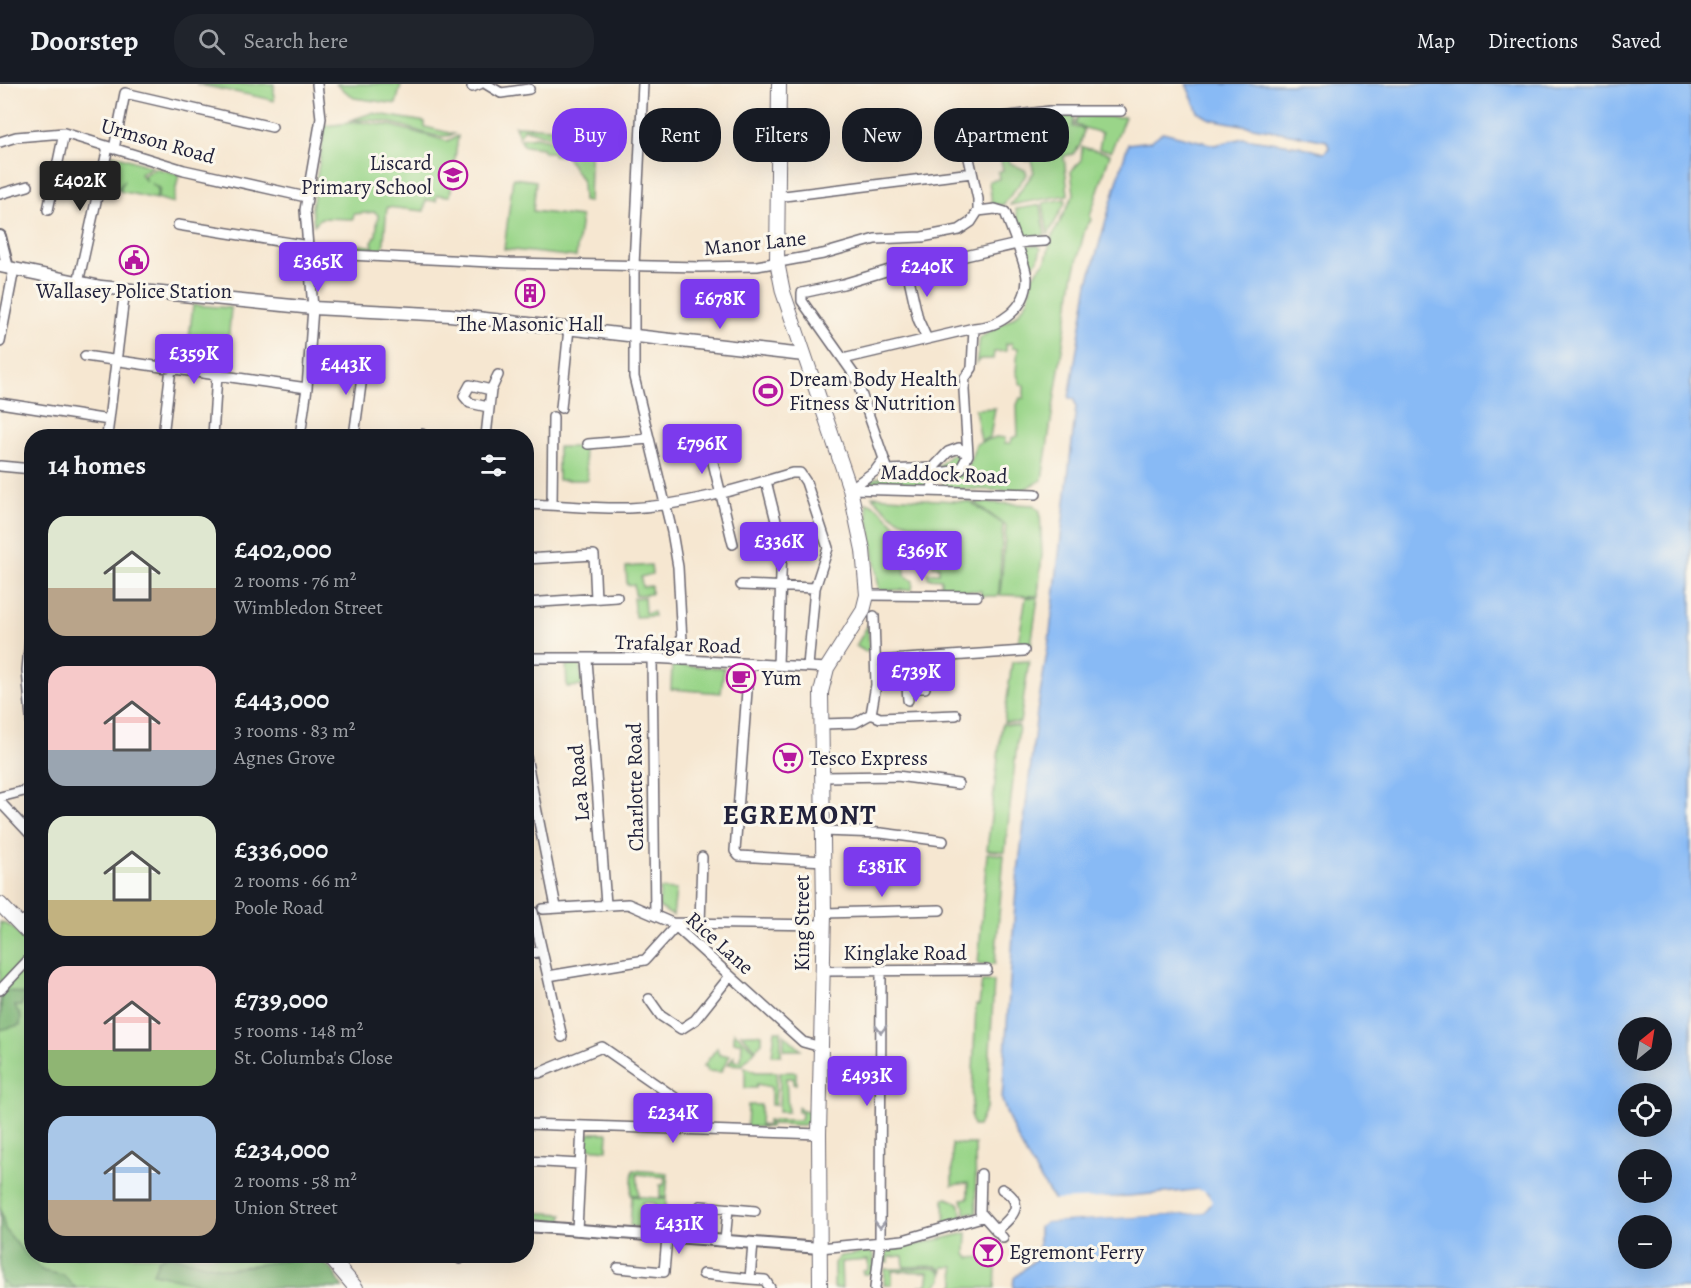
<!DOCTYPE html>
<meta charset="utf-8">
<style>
:root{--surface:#171b24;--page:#20242c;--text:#f1f3f6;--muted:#9ea1a6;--line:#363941;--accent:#7c3aed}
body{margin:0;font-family:Alegreya,serif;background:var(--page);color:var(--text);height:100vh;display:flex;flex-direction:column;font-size:22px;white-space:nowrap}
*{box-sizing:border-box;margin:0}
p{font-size:20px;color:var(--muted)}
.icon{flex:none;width:33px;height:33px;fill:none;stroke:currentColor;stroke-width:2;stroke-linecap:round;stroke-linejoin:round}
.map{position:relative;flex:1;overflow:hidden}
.details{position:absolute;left:24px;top:345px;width:510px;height:834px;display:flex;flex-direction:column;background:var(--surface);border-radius:24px;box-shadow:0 6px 24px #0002}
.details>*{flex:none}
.top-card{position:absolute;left:552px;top:24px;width:570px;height:54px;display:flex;gap:12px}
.needle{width:39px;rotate:30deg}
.controls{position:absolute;left:1618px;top:933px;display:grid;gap:12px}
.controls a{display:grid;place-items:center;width:54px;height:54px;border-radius:50%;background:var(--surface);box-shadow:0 6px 24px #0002;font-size:30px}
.price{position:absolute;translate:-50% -51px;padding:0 14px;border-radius:6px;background:var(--accent);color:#fff;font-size:20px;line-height:39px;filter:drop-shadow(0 2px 3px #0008)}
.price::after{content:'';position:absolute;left:50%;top:36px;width:18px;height:14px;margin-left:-9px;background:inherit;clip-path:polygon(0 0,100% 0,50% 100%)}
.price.current{background:#222;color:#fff}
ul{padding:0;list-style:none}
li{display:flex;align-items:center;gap:18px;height:150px;padding:0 24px}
li span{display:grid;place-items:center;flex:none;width:168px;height:120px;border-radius:18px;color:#555}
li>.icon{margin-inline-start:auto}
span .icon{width:72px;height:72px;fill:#fffc;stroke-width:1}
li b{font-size:26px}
h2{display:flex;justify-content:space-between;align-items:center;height:72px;padding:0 24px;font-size:26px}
.pill{padding:0 21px;border-radius:24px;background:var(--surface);box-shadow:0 6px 24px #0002;font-size:21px;line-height:54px}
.pill.current{background:var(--accent);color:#fff}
header{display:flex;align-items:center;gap:36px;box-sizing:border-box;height:84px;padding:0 30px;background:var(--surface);border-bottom:2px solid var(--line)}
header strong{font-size:28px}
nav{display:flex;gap:33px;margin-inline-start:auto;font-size:21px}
.search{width:420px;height:54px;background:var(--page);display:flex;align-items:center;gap:15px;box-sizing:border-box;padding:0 21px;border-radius:24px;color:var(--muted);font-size:22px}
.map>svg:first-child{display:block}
</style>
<header>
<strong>Doorstep</strong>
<div class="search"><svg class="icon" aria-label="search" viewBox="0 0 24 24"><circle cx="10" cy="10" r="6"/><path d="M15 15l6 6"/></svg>Search here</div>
<nav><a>Map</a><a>Directions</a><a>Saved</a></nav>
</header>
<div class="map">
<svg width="1691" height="1204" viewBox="0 0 1691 1204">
<rect width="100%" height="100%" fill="#fbf7ec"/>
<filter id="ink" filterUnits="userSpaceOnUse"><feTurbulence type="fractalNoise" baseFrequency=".0167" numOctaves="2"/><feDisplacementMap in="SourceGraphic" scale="12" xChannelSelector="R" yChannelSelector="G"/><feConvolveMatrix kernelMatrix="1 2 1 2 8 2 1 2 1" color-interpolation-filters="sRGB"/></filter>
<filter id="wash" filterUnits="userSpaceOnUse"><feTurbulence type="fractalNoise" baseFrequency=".008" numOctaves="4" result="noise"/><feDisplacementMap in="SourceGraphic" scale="24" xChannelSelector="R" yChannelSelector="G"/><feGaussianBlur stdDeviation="1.35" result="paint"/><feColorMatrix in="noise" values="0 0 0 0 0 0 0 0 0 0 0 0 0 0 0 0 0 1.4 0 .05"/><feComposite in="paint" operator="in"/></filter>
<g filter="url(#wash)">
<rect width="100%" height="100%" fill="#f6e7d1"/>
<!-- green -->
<path fill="#9ad589" stroke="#5e7c62" stroke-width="1.5" d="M196,0h78v17l-10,-3z
M336,0h65v1l-5,19 -42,-6z
M372,29l53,9v5l29,7c-15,8 -43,-7 -59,-10 -16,-4 -32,-5 -47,-3z
M1052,32h22l-1,11 11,2 -4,16 -7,9 -9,2 4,39 -58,10 24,-33 -3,-12 -5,1 -6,-5 -8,-29 -11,2 9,34 15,7 2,4 -24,31 -11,-1 -3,-23 10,-2 -1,-7 5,-2 -11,-47z
M1078,32l47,1 -14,34 -12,-2 3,-16 -27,-8z
M359,38l34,4 54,15 11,-5 -4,30 -5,9 3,6 -2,15 -13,-1 -1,6 -10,-1 -2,11 -37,-4 -4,44 -9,-1 -2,-8 4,-7 2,-20 -3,-3 -21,2 -1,5 -32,-1 -7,7 -2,-18 13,-81z
M515,42l76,4 -2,72 -6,-1 -1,-20 -18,-28 -1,3 -10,-1v-3h-9l-2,-4 -18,-2 -4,-7 16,-2 31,7 10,5 5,-12 -4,2 -2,7h-3l-5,-11 -4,-2c-15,10 -25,-3 -40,-4l-5,8z
M1082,63l28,7 -20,62 1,4 -6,9 -12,49 -31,202 -21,11 -79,-3 2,-10 23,-7 9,-27 20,-7 9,1v5h6l1,-5 6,-2 -1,-31 3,-7h4v-13h-3l-5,-13 2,-24h-6v-5l-6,1v7l-12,1 -1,7h-13l-4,5 4,-26 37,-23 11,-15 4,-23 14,-17 5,-21 23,-45 -3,-23 10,-10z
M112,70l40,13 -12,7 6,7 -3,-5 12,-8 24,6 -6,29 -16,-5 3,-9 -9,-6 7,6 -2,10 -37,-8 5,-11 -6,9 -9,-2 1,-6 -3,-1z
M513,94l23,3 -3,30 48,6 -5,40 -72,-8z
M1065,115l1,2 -18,34 -5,-32z
M1041,121l4,30 -24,4 -5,-30z
M327,158l43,4 3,3 -2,3 -51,-4z
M1025,161h12l4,3 -3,12 -9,10 -7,-21z
M193,221l38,3 -3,37 -39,-6z
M995,324l-5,29 -9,4 -6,-32z
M558,363h25l5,33h-30z
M956,369l6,6 -2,7 -34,20 -55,-4 1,-3c18,-6 39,-1 57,-7 11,-3 16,-16 27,-19z
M872,412l98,6 33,22 -4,68 -2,4h-16v-5l-40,-1v-11l-13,-1v-5h11v-7h-6v-30h6v-8c-36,-4 -42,-5 -67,-32z
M866,418c12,2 32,24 36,36 1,5 -1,10 -1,15 1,9 5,12 4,22l8,6 -1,9h-33z
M974,418l60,3 6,6 2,44 -4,41 -38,-1 6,-69z
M651,481l1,9 -11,3 1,10 9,-1v8l-16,1 -1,-10h-7l-1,-18z
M644,513l1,16 8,-1 1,4 -19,1 -2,-19z
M1026,513l12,1 -7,48 -14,3z
M868,541l1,24 -3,3 -10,-6z
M1029,577l-9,62 -16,-1 8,-60z
M580,580l2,22 -15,1 -1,-22z
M672,581l52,3 -3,25 -50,-4z
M1002,640l17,2 -14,126 -18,-2z
M987,769l17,2 -9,109h-17z
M660,805l16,1 -3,26 -14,-9z
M0,838l12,5 19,21 1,308h284l27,32h-343z
M982,897h12l-7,125 -9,20h-5l-2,-8 5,-113h3z
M775,947h6v24h-9z
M734,948l21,18 -13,15 -14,-1 6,-8v5h7l1,-19h-8z
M741,950h21v8l-6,7z
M784,950l17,16h-17z
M717,964l2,7h11l-9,17 -14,-1v-4h-4z
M745,983l11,5h21l-2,33h-4v-18l-14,-3 -1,4h-11z
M780,988h16v12h-3v-6h-7l2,34h-9z
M748,1021h13l-1,20 7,1 1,-6h2v7h-23z
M798,1023l4,4h7v10l-5,4 -32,-1 1,-4h28l1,-7 -4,-1z
M591,1049h17l-1,17 -20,-2 1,-13z
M952,1060h23l1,70 -6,-2 -4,3 -4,-16 6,-1v-15l-16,2z
M633,1086l35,3 -2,25 -6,-1v-12h4l1,-8 -28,-3 2,21h-8z
M632,1112l34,3 -2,30 -15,-1 1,-13h4l1,-12 -13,-1 -1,12 4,1v13l-15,-2z
M947,1114l12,5 4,14 -18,7 -1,-25z
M526,1128l37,2 -1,7 -35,-2z
M967,1149l-1,21 3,4 15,-1v5l12,4 -1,22h-45l5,-3 -1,-18h-11v5l-6,-6 -33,1 -1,-11 -14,1v5h-4l2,-11z
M870,1168l4,3v19h-11v-3l5,-1v-10l-27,2 1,26h-8v-25l6,-7z
M937,1184l5,5v7l-9,8 -14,-2 8,-1 2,-13 -37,-1v14h-8l1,-16z"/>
<!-- forest -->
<path fill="#7bb675" stroke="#4e6c58" stroke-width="1.5" d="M2,905l25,6 -6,11h-6l6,11 -1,8 -20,5z
M0,1123l5,22 21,26 17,16 20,4 13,13h-66l-10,-8z
M169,1172l58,13 61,-9 5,-4h23l17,15 10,17h-128l-62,-15 6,-14z"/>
<!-- water -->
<path fill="#88baf5" stroke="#556e98" stroke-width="1.5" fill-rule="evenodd" d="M1186,0h505v1204h-678l1,-10 25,-22v-29l7,-5 158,-9 6,-8 -1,-11 -12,-4 -136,12 -7,-2c-22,-33 -40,-63 -52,-100l14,-210 21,-178 12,-71 27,-234 -2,-8 -5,-1 19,-115 40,-139 23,-3 12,-9 52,13 28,-7 56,8 25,7 5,-5 -2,-7 -117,-22 -12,-7zM1629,944h33v32h-33zM1629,1010h33v32h-33zM1629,1076h33v32h-33zM1629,1142h33v32h-33z"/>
<!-- pier -->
<path fill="#f6e7d1" d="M1197,1106l7,1 8,9 -8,13 -158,9 -7,5 -2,-2 9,-6 119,-8 28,1 9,-2 7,-10 -6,-6 -6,-1 -136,12 -10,-5 105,-4z"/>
</g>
<g filter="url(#ink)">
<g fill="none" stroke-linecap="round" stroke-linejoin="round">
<!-- minor casing -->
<g stroke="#6c6770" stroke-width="12">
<path id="minor" d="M486,0l15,9 28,-4
M643,0l-9,181v112l38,155 6,35 5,93
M472,3l8,-3
M0,58l16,-5 48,-4 120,37 122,27
M114,65l11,-56 147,34
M0,110l28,-8
M776,113l196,-24
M48,126l16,-77
M178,141l131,21
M309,169l201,10 190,4 57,-1 66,-12 52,-15 47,-2 37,-7 12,-8 7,-11v-12l-17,-77 89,-11h71
M906,181l12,54 9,20
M78,199l30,-136
M0,258l14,-73
M85,272l222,32
M843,275l131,-31c26,-1 53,-20 53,-49 0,-13 -17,-53 -22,-67l-10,-3 -17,2
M0,319l109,17
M488,323l-18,-4 -6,-7 6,-11 21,5
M561,324l8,-80
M422,350v2
M107,352l18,-147
M163,352l8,-68
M213,352l4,-61
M300,352l7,-48 6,-80 -8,-98 16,-92 -4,-34
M354,352l11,-81
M486,352l5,-46 7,-15
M588,360l61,-5
M710,366l23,94
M884,375l-29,-83 -53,-75v-8l41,-9 63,-19 55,-8 65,-15 19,-1
M0,382l32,3
M766,397l16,64 -4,120
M850,405l186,5
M850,405l25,-18 9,-12 4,11 45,-2 15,-16 11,-4 9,7
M932,407l1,-9 6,-9 21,-3 8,-15 -4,-65 1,-12 7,-10 2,-40
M526,420c35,1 68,5 103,4 55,-2 110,-19 163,-35h8l6,9 22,66 -13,40 -7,78
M552,421l1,-88
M526,475l68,-4 2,44
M741,501l74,3
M867,511l110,1
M526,519l91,-6
M32,532l-5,54 5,59
M526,574h126l175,10
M652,574l3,257
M905,575l3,41
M587,576l19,244
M876,577l148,-10
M749,580l-14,187 4,5 85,5
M907,604h18
M871,630l9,4 76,-3
M822,640l33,-1 16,-9 5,-29 -2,-69
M526,673l30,150
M823,693l74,-1 61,8
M0,713l32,-8
M0,718l32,34
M822,747l59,2 62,8
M526,821l7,7 29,125
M543,825l85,-5 44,19 131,119 18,5
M824,829l116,-3
M18,839l14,-7
M672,839l152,2
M700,840l2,-67
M526,870l16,-3
M823,887l164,-1
M548,892l97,-16 30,-33
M0,906l32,-34
M649,915l12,17 20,13 14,-9 35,-44
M539,989l63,-26 82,57 -5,12 -1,14
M526,1040l293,10
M526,1077l54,3
M981,1090l-1,38 23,26
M700,1122l55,5
M577,1146l5,-103
M996,1147c15,-13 32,-27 6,-42
M725,1157l3,-32
M753,1159l-3,36 15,1 5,8
M820,1164l83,-8 79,-23
M460,1175v-3
M618,1184l46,4 3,-35
M703,1190l47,5
M875,1204l5,-44 1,-273"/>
</g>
<!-- tertiary casing -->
<g stroke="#6c6770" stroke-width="14">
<path id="tertiary" d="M0,152l8,32
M526,1142l294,22"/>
</g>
<!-- secondary casing -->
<g stroke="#6c6770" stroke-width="15">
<path id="secondary" d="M0,182l101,21 212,21 137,7 354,40"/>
</g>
<!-- primary casing -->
<g stroke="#6c6770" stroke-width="16">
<path id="primary" d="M779,0l-2,178 6,30 67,197 13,61 4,45 -4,16 -36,57 -6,24 3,221 -5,221 1,154
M0,820l32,33
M329,1172l27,32"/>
</g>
<!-- minor -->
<use href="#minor" stroke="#fff" stroke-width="9"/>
<!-- tertiary -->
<use href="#tertiary" stroke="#fff" stroke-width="10"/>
<!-- secondary -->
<use href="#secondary" stroke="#fff" stroke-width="12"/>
<!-- primary -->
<use href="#primary" stroke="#fff" stroke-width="14"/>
</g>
<!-- one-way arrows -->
<defs><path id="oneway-chevron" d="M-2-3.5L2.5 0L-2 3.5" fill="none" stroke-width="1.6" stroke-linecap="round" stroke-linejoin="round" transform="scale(1.5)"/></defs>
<g stroke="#9c9ca7">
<use href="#oneway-chevron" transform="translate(881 945) rotate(90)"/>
<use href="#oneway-chevron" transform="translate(880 1140) rotate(90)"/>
</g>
</g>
<!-- icons -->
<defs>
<g id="school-ring" transform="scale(1.5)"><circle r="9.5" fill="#fbf7ec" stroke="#b5179e" stroke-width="1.5"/><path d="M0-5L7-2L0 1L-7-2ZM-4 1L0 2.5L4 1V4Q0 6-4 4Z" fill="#b5179e"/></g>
<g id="civic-ring" transform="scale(1.5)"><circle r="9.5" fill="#fbf7ec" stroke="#b5179e" stroke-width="1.5"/><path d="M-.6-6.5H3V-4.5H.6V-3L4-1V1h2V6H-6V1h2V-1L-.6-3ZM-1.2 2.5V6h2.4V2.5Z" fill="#b5179e"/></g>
<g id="building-ring" transform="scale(1.5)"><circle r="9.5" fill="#fbf7ec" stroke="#b5179e" stroke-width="1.5"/><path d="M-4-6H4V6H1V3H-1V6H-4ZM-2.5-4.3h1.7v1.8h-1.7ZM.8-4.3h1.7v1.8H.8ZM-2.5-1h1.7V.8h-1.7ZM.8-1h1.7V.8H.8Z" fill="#b5179e"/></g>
<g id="stadium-ring" transform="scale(1.5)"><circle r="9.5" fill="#fbf7ec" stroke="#b5179e" stroke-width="1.5"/><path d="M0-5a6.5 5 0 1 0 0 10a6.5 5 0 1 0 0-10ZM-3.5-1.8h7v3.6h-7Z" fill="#b5179e"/></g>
<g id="cafe-ring" transform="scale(1.5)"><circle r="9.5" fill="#fbf7ec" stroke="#b5179e" stroke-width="1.5"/><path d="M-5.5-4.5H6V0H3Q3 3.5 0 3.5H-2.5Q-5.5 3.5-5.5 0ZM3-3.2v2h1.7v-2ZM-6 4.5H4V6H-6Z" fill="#b5179e"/></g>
<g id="supermarket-ring" transform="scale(1.5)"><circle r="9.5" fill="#fbf7ec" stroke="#b5179e" stroke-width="1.5"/><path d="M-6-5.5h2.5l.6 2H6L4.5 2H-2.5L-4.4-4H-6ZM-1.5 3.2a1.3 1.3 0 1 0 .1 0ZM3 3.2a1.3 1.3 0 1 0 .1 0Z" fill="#b5179e"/></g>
<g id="bar-ring" transform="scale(1.5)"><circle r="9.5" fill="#fbf7ec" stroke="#b5179e" stroke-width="1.5"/><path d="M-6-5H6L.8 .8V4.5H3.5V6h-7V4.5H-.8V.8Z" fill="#b5179e"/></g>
</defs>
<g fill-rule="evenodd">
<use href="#school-ring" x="453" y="91"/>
<use href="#civic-ring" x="134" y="176"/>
<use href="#building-ring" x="530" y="209"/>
<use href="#stadium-ring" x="768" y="307"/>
<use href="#cafe-ring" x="741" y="594"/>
<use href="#supermarket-ring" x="788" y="674"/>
<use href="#bar-ring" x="988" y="1168"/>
</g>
<g text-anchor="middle" stroke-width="6" stroke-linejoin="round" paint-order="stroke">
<!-- street labels -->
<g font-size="21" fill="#22223b" stroke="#fbf7ec">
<text transform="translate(158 57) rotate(16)" y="7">Urmson Road</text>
<text transform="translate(755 159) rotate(-6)" y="7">Manor Lane</text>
<text transform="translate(944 390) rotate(2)" y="7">Maddock Road</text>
<text transform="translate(678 560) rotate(2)" y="7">Trafalgar Road</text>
<text transform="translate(579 699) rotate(-95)" y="7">Lea Road</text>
<text transform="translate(635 703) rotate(-91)" y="7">Charlotte Road</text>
<text transform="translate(802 839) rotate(-90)" y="7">King Street</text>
<text transform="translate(720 859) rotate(42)" y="7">Rice Lane</text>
<text x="905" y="876">Kinglake Road</text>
</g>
<!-- poi labels -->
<g font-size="21" fill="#22223b" stroke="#fbf7ec" text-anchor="start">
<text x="432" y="86" text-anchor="end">Liscard<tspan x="432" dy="24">Primary School</tspan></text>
<text x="134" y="214" text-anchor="middle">Wallasey Police Station</text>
<text x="530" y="247" text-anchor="middle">The Masonic Hall</text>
<text x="789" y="302">Dream Body Health<tspan x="789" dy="24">Fitness &amp; Nutrition</tspan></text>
<text x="762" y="601">Yum</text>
<text x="809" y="681">Tesco Express</text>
<text x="1009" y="1175">Egremont Ferry</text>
</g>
<!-- district labels -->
<g font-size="27" font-weight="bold" letter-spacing="1.5" fill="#22223b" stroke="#fbf7ec">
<text x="800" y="740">EGREMONT</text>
</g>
</g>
</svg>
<div class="controls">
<a><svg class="needle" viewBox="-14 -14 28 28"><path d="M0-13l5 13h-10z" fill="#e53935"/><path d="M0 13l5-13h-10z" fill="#9ea1a6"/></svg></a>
<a><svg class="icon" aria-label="locate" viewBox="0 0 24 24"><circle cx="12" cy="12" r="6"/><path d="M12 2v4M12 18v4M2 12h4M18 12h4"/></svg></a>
<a>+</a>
<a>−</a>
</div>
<b class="price current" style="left:80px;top:128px">£402K</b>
<b class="price" style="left:318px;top:209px">£365K</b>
<b class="price" style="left:927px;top:214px">£240K</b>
<b class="price" style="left:720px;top:246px">£678K</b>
<b class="price" style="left:194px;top:301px">£359K</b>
<b class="price" style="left:346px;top:312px">£443K</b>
<b class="price" style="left:702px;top:391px">£796K</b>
<b class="price" style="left:779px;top:489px">£336K</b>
<b class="price" style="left:922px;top:498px">£369K</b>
<b class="price" style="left:916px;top:619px">£739K</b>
<b class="price" style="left:882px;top:814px">£381K</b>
<b class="price" style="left:867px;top:1023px">£493K</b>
<b class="price" style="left:673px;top:1060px">£234K</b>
<b class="price" style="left:679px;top:1171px">£431K</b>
<div class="top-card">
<a class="pill current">Buy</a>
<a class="pill">Rent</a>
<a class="pill">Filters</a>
<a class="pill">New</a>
<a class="pill">Apartment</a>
</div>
<section class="details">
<h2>14 homes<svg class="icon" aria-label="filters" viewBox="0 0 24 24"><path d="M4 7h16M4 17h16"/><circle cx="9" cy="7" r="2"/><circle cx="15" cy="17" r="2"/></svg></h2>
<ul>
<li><span style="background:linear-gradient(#dfe7d0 60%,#b9a48a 0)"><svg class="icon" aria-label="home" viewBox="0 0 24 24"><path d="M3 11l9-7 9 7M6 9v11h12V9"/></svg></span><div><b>£402,000</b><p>2 rooms · 76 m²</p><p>Wimbledon Street</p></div></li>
<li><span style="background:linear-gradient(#f6c9c9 70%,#9aa5b1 0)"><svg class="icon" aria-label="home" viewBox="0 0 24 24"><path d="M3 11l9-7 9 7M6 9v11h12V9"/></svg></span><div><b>£443,000</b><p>3 rooms · 83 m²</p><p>Agnes Grove</p></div></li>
<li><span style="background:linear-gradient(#dfe7d0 70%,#c2b280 0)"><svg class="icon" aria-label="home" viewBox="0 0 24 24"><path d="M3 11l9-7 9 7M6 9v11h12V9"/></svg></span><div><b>£336,000</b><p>2 rooms · 66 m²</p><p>Poole Road</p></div></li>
<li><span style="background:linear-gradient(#f6c9c9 70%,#8fb573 0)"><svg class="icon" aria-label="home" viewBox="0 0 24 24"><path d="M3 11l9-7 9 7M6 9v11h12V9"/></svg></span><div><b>£739,000</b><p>5 rooms · 148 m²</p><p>St. Columba's Close</p></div></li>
<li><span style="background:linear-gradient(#a9c7e8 70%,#b9a48a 0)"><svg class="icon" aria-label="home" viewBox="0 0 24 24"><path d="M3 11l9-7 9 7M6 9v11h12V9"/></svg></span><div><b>£234,000</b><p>2 rooms · 58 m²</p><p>Union Street</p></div></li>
</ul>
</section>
</div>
